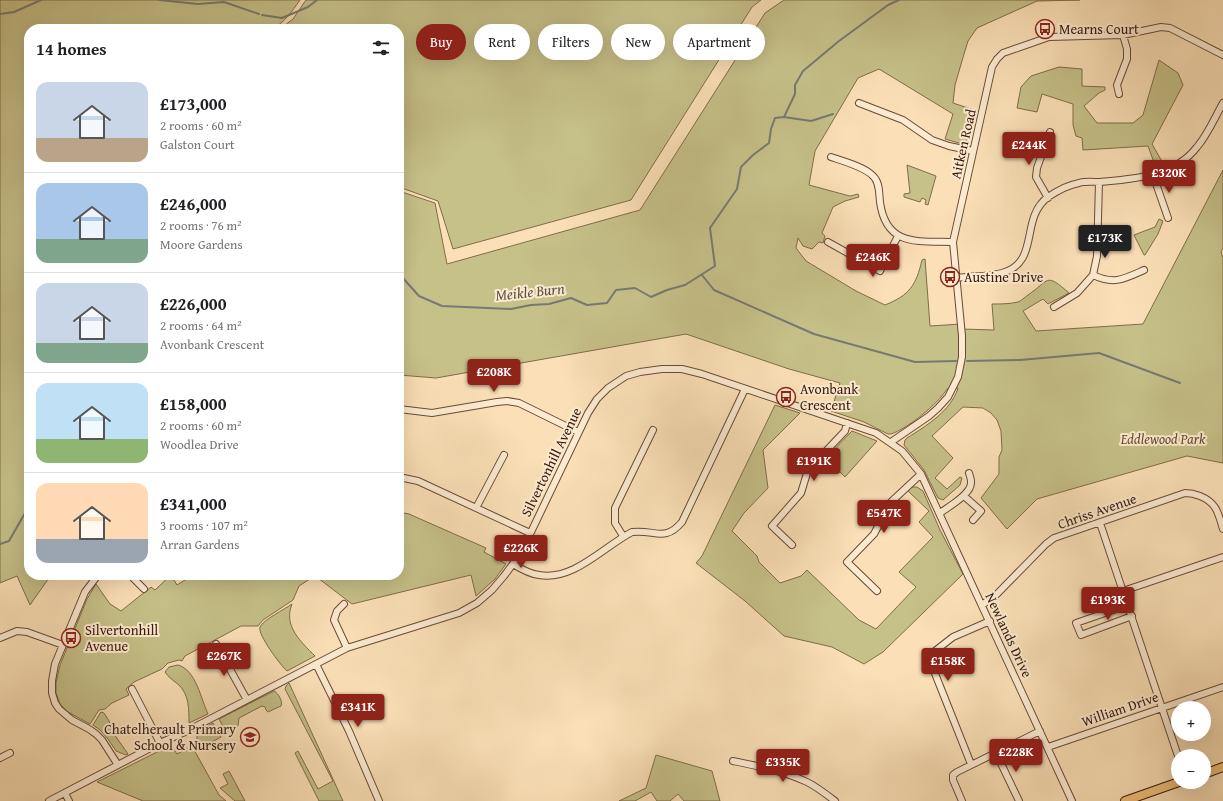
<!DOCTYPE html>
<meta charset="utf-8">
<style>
:root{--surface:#fff;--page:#f6f6f6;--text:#202124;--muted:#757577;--line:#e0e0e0;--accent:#8f2418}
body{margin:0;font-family:"Gentium Book Plus",serif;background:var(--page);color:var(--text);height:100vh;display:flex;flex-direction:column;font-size:15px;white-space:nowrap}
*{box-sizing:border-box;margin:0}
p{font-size:13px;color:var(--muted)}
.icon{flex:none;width:22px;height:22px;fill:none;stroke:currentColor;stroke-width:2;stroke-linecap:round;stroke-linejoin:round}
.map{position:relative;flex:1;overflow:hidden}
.sheet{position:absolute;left:24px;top:24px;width:380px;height:556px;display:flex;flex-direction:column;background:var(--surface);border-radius:16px;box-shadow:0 4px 16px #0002}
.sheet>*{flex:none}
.top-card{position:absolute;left:416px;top:24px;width:380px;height:36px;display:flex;gap:8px}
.buttons{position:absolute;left:1171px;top:701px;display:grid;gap:8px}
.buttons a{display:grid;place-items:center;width:40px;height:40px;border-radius:50%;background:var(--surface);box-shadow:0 4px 16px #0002;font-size:20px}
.price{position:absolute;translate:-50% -34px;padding:0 9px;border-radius:4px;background:var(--accent);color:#fff;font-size:13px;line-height:26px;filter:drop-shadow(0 1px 2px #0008)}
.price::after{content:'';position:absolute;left:50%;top:24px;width:12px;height:9px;margin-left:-6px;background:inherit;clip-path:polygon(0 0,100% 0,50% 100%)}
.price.on{background:#222;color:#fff}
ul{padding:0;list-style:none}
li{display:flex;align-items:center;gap:12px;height:100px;padding:0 12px}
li+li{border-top:1px solid var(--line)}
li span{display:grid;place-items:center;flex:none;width:112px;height:80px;border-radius:12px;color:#555}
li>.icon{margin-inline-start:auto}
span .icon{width:48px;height:48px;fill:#fffc;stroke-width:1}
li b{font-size:17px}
h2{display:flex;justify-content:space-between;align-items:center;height:48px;padding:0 12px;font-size:17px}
.tag{padding:0 14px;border-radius:18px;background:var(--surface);box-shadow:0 4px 16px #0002;font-size:14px;line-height:36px}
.tag.on{background:var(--accent);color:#fff}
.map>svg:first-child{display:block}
</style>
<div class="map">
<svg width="1223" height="801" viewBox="0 0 1223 801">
<rect width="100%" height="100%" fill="#fbe0b7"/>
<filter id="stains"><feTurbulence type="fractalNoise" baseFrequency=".005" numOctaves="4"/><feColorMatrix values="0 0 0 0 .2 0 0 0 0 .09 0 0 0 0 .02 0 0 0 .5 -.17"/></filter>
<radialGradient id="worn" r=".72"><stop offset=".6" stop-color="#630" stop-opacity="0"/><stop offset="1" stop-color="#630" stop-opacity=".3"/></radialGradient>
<!-- green -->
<path fill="#c6c089" stroke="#806c4a" d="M0,0h300c-8,11 -16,24 -29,29h-242v546h22l-21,30 -13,-29 -17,7z
M306,0h455l-9,7 -121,193 -178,49 -15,-48 -39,-14v-158h-119l13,-10z
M784,0h296l-43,1 -60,27 -9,13 -4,13 -9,31 -2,18 24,8 -7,27 -8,6 -17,-5 8,-25 -74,-45 -21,9 -43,73 -6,34 37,10 4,1 8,-2 1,3 -14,4 -12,6 -11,26 3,3 -2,7 -4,-1 -7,7 -9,-3 -5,-8 -2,10 10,13 50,30 29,14c25,-10 31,-20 37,-45l3,-1 5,67 31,-2 1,5 32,1 -2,-26c8,0 18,0 26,-2 3,-1 7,-5 10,-7 22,-15 17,-23 41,-2l-21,11 -5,-5 -20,12 13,20 107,-7 80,-154v78l-2,4 2,6v205l-36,-7 -150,43 -30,30 -26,-31 18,-24v-17l3,-7 -1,-19 -4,-11 -6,-7 -8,-5 -20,-1 -31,29 21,22 -18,20 12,11 13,-12 2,1 -2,7 -17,15 -5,-2 -14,-28 -20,-25 1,-5 2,-2c19,-12 44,-27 51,-50l-11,1c-9,15 -40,40 -56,45h-3l-24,-12 -33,-11 9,-28 -51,-14 -103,-35 -250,44 -37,-3v-184l36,12 12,61 193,-54 125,-197z
M1159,60l19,13 5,12 -31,59 12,21 -8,3 -8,-22 -65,4 -1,-12 -6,-2 -3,-11v-21l-31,-10 -5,18 -20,-4 4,-21 10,-11 28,-9 23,2v17l23,1v3l-6,3 -15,13 13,17h36l10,-8z
M907,165l29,11 -8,29 -3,-1 1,-4 -4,-2 -2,4 -16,-5v-3l6,-1z
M1159,219l4,2 -5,13 -13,21h-1l-10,-20 21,-8z
M775,405l25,8 -37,37 5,38 -24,25 -12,18 25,25 2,6 21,21 21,-7 6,-6 52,50 17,9 40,-42 -17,-15 34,-35 -14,-15 10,-11 -21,-20 4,-4h5l6,4 17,39 23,44 -80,78 -19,12 -32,-17 -48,-11 -39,-35 -49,-38 6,-7z
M852,431l25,10 -32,36 -19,-19z
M399,512l10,2 77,34 -2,4 22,12 -11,15 -19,17 -5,-21 -119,29 -34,-26 -5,-1 -14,9 -6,14 -30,20 -5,6h-17l-56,30 -3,5 -3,-1 -11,3 -6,6 -28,13 -8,7 3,6 -17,8 -7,6 -6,1 -9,14 -22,-12 -8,-8 -4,-11v-10l4,-18 27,-66 9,-15 14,20 11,7 30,-24 4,3 16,-15 6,10 16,-10h206z
M292,604c-9,22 9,38 23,52l-28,15c-6,-5 -30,-37 -27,-44 3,-7 25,-18 32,-23z
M178,665c18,5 23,34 30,49l-19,9c0,-14 0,-28 -10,-38 -5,-4 -11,-8 -14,-13l4,-5z
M289,683l54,118h-24l-24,-48 3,-2 20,38 15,-8 -48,-92 1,-3z
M274,691c4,2 9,10 7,15l-13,6 -2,-2 -1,-3 -3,-1 -23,12 -1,8 -12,6 -7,-13z
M101,712l3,1 5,8 5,13 14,20 -2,1 -10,-4 -8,-12 -8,-9 -7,-5z
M213,723l8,14 -20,11 -4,-9v-7z
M171,745l6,9 15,-8 27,49 7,6h-83l-46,-19z
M656,755l56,16 8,30h-36l-6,-7 -8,7h-13l-6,-9 -16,9h-16l27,-13z
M229,771l16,30h-10l-15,-13 8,-4 -5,-10z"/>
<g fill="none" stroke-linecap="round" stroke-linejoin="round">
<!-- stream -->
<path stroke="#777a72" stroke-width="2" d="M159,0l39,4 26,-2 35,12
M0,14l14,-2 27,-12
M262,15l20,3 26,-11 9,-7
M784,117l27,4 22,-7
M702,275l12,15 100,44 101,28 41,-1
M399,277h3l17,19 23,10 69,3 20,-4 18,-1 22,-6 16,7 20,-2 9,-13 19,-2 16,9 16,-7 18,-5 30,-19 -5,-38 27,-39 4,-22 12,-12 16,-12 2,-14 4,-11 9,-1 11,-23v-9l8,-14 36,-30 49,-36 11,-5
M967,361l53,-1 79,-7 81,30
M0,544l9,-3 20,-35"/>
<!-- minor casing -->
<g stroke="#6a4a36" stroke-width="8">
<path id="minor" d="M1119,94l-2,-9 10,-26v-10l-4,-14
M859,103l44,17 29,20 17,6 24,5
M831,157c12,4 34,10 42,19 7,6 6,18 7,26 6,45 38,39 73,40
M1153,175l15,43
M1048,198l-12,-21 1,-9 13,-36
M828,242l52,29 18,-35
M1093,275c21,10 31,4 51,-5
M957,278c14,-2 31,-1 45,-5 39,-11 17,-54 46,-76 9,-6 20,-12 31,-14 6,-2 14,-1 21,-1 34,-3 74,-5 97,-35 11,-13 18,-30 26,-44
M1054,307l23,-14 16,-18 4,-19 2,-74
M399,409l33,4 65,-11 10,-1 12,2 59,29
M891,442l38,-26 9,-8 10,-11 10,-20 4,-20v-21l-9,-94 39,-175 5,-8 6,-6 46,-16 74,-2 38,-8 9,1 53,27
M399,477l19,4 112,52
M964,496l17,15 -8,9
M476,508l28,-53
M940,513c8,-6 32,-19 31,-31 0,-3 -1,-6 -2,-9
M1100,523l78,233
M623,536l-8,-13v-15l38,-78
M792,545l-20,-19 29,-33 7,-23 37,-39 2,-8
M513,564c8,5 17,10 26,11 35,6 64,-28 93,-43 23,-3 32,11 50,-10l63,-133
M98,575l-13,17 -30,72 -3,17v12l3,10 4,6 13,11 17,9 7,5 6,6 16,25
M130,575l14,14
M877,591l-30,-29 27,-28 17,-32 30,-28
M1123,591l100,-34
M344,604l-7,7 -3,9 13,28
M982,605l15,-11 49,-50 8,-6 131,-45c6,0 10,1 15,3 17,7 18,17 23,33
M1128,605l-52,18 5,12 51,-19
M0,638l17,-7 10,1 36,13
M216,644l31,56
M316,664l33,67 30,70
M132,689l28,54
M1048,747l175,-60
M996,753l23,48
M0,758l10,-5
M733,761c25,5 51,10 74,21 10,5 19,12 28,19
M971,764l-39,-98 3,-15 18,-14 37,-16
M65,793l4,8
M49,801l111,-58 27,-12 160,-83 112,-35 18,-10 15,-13 12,-14 17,-23 67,-140 9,-14 11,-11 18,-12 14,-4 22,-3h20l20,5 174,59 26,18 19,23 151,327
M962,801l-9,-21v-5l4,-3 83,-41"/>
</g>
<!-- major casing -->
<g stroke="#39180b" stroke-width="10">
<path id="major" d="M1204,774l19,-7
M1125,801l54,-19"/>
</g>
<!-- minor -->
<use href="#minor" stroke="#fcebd0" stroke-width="6"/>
<!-- major -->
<use href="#major" stroke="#eec07c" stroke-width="8"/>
</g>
<!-- icons -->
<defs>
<g id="bus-ring" transform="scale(1)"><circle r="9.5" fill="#fcebd0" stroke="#8f2418" stroke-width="1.5"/><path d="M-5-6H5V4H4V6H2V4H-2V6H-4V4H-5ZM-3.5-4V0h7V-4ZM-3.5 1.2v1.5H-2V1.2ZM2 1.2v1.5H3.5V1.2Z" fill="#8f2418"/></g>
<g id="school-ring" transform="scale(1)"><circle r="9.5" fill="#fcebd0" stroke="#8f2418" stroke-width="1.5"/><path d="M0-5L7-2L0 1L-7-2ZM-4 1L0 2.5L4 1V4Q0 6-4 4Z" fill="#8f2418"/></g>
</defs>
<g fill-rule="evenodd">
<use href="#bus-ring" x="1045" y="29"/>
<use href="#bus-ring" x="950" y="277"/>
<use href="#bus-ring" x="786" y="397"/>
<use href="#bus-ring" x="71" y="638"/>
<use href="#school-ring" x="250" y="737"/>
</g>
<g text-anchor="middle" stroke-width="4" stroke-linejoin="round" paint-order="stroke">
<!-- poi labels -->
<g font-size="14" fill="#39180b" stroke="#fcebd0" text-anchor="start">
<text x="1059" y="34">Mearns Court</text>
<text x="964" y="282">Austine Drive</text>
<text x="800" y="394">Avonbank<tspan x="800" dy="16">Crescent</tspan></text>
<text x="85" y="635">Silvertonhill<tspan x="85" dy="16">Avenue</tspan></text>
<text x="236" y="734" text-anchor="end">Chatelherault Primary<tspan x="236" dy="16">School &amp; Nursery</tspan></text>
</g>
<!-- street labels -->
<g font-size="14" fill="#39180b" stroke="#fcebd0">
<text transform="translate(963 144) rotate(-77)" y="5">Aitken Road</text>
<text transform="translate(551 462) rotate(-64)" y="5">Silvertonhill Avenue</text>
<text transform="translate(1097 511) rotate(-19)" y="5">Chriss Avenue</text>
<text transform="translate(1009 635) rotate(65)" y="5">Newlands Drive</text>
<text transform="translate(1120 709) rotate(-19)" y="5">William Drive</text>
</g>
<!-- park labels -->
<g font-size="14" font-style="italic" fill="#634a31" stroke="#fcebd0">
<text x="1163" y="444">Eddlewood Park</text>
</g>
<!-- water labels -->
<g font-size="15" font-style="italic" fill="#5d5147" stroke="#fcebd0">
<text transform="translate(530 292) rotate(-6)" y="5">Meikle Burn</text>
</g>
</g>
<rect width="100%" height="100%" filter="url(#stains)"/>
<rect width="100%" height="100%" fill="url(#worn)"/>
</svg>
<div class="buttons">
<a>+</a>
<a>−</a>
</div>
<b class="price" style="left:1029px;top:166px">£244K</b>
<b class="price" style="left:1169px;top:194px">£320K</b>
<b class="price on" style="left:1105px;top:259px">£173K</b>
<b class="price" style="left:873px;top:278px">£246K</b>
<b class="price" style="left:494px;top:393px">£208K</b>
<b class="price" style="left:814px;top:482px">£191K</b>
<b class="price" style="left:884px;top:534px">£547K</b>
<b class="price" style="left:521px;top:569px">£226K</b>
<b class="price" style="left:1108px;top:621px">£193K</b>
<b class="price" style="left:224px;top:677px">£267K</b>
<b class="price" style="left:948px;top:682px">£158K</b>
<b class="price" style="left:358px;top:728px">£341K</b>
<b class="price" style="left:1016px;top:773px">£228K</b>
<b class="price" style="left:783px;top:783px">£335K</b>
<div class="top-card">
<a class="tag on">Buy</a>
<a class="tag">Rent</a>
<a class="tag">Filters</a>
<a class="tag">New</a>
<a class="tag">Apartment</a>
</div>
<section class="sheet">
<h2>14 homes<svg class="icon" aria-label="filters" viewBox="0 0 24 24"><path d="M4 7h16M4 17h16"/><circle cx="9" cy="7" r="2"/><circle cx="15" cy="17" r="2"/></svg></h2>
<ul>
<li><span style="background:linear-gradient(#c9d6e8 70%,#b9a48a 0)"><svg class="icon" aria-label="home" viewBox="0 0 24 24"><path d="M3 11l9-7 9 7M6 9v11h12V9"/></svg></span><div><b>£173,000</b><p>2 rooms · 60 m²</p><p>Galston Court</p></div></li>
<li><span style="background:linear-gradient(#a9c7e8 70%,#7fa58c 0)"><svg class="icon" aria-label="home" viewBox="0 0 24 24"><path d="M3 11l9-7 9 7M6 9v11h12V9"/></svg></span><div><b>£246,000</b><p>2 rooms · 76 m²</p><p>Moore Gardens</p></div></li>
<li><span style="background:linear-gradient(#c9d6e8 75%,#7fa58c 0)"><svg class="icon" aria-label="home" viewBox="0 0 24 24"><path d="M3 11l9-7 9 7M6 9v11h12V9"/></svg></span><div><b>£226,000</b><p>2 rooms · 64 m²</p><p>Avonbank Crescent</p></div></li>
<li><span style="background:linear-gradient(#bfe0f5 70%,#8fb573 0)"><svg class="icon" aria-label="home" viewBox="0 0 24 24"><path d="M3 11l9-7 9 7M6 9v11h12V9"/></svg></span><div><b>£158,000</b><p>2 rooms · 60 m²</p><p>Woodlea Drive</p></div></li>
<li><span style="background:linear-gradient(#ffd9b3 70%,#9aa5b1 0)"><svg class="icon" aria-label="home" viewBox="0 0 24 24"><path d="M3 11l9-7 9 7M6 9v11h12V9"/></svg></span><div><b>£341,000</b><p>3 rooms · 107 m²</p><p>Arran Gardens</p></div></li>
</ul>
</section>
</div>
